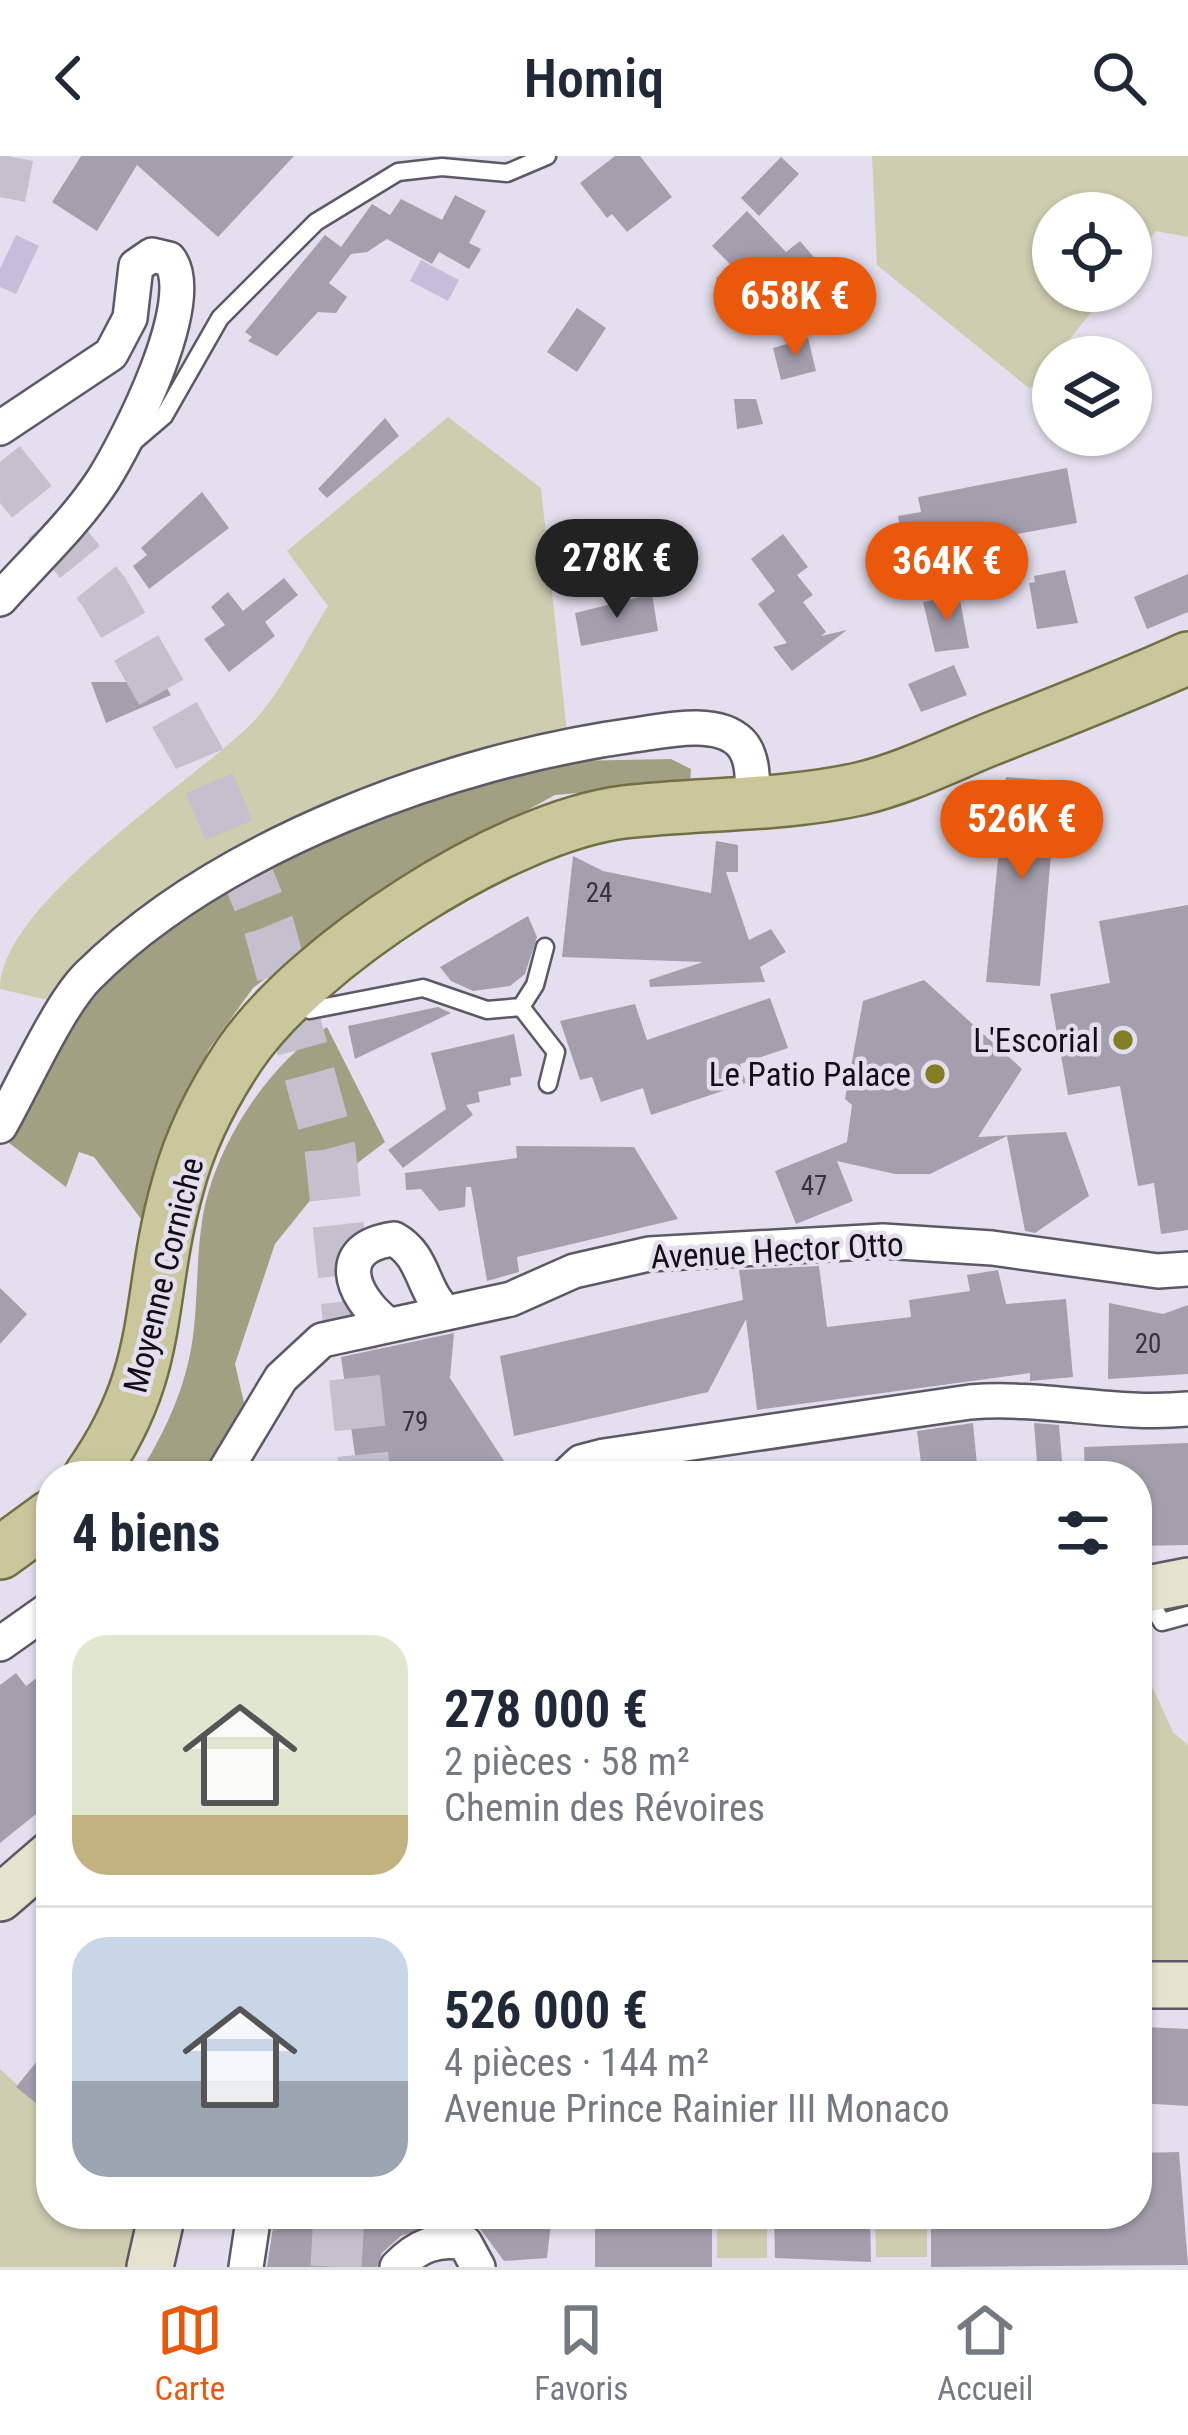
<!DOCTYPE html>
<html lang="fr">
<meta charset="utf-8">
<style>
:root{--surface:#fff;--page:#f2f2f3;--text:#1f2937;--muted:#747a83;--line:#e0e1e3;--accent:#ea580c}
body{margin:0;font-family:"Roboto Condensed",sans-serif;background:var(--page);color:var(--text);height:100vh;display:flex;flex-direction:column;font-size:45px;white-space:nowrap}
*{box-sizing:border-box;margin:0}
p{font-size:39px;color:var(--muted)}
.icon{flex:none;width:66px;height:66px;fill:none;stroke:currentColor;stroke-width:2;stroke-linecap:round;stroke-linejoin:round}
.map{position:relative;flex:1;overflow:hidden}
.side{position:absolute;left:36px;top:1305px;width:1116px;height:768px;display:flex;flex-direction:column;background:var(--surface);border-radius:48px;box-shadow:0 3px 9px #0004}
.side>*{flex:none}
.controls{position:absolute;left:1032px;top:36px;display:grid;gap:24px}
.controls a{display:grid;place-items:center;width:120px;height:120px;border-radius:50%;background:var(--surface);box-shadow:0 3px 9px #0004;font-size:60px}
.price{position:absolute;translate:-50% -102px;padding:0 27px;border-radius:42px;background:var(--accent);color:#fff;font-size:39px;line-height:78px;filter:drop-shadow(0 3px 6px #0008)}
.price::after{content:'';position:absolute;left:50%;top:72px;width:36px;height:27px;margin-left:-18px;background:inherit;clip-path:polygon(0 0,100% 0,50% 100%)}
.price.on{background:#222;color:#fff}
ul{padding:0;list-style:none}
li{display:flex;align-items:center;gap:36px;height:300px;padding:0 36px}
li+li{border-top:3px solid var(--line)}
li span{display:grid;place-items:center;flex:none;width:336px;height:240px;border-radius:36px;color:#555}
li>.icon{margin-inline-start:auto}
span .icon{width:144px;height:144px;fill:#fffc;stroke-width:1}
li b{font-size:51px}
h2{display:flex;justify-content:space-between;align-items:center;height:144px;padding:0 36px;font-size:51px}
header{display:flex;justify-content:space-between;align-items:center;height:156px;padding:0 36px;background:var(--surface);font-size:54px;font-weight:600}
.tab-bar{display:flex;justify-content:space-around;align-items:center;height:168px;border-top:3px solid var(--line);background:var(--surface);font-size:33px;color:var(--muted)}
.tab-bar a{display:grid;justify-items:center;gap:6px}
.tab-bar .on{color:var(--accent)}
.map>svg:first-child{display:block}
</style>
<header><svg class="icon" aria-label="back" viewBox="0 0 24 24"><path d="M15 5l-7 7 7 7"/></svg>Homiq<svg class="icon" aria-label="search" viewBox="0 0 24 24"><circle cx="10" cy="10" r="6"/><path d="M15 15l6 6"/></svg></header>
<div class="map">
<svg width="1188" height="2111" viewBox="0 0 1188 2111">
<rect width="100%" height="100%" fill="#e4dfee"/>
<!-- green -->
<path fill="#cfcdb0" d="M872,0h316v81l-32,-6 -25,31v-49h-78v78h55l-78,98 -153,-124z
M448,261l93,71 29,273 -147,39 -204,95 -141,112 -78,-18c0,-84 186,-203 247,-261 33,-31 56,-83 81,-122l-41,-55z
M1137,1497l36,79 15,13v216h-51z
M0,1913l51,47v98h86l-5,53h-132z
M717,2058h50v44h-50z
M875,2058h52v43h-51z"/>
<!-- forest -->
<path fill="#a1a082" d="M671,603l20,10 -1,14 -135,12 -176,96 -126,97 -44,61 -46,105 -18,70 -51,-67 -15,-5 -13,35 -62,-48 74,-132 78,-75 63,-37 120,-59 150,-61 81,-14z
M327,871l58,115 -73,56 -37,46 -40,120 10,43 -31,52 -19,17h-57c22,-36 42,-75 51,-117 10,-44 6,-92 13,-137 10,-72 65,-157 125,-195z"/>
<!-- water -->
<path fill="#c7bcd9" d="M16,79l23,11 -23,48 -16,-7v-18z
M421,104l38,20 -11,21 -38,-20z"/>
<!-- building -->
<path fill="#a49fad" d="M81,0h213l-76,81 -81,-72 -40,66 -45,-29z
M615,0h25l32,41 -45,35 -15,-18 -5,4 -27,-35z
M781,1l18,17 -40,42 -18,-18z
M455,39l31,16 -17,32 12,6 -12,20 -30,-17 -7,12 -45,-25 -20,13 -16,2 -22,29 18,14 -11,16 -18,-1 -41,44 -29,-15 4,-4 -7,-5 80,-97 16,12 31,-43 18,11 11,-16 41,21z
M747,55l39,41 14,-11 18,21 -51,42 -9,-10 -19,14 -23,-30 16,-12 -20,-20z
M577,152l29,20 -29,44 -30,-20z
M808,182l8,33 -35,9 -8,-32z
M734,243h22l7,25 -26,5z
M385,262l14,18 -72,62 -9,-9z
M1067,312l10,55 -172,32 -7,-39 23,-4 -3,-15z
M202,336l27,36 -80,61 -16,-23 14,-11 -6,-7z
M783,378l25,33 -11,8 16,20 -10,7 23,30 -5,4 26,-6 -55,41 -19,-24 14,-4 -29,-39 17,-13 -24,-32z
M1065,414l13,53 -41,6 -8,-46 6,-1 -1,-6z
M1188,418v38l-41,17 -13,-32z
M284,422l14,17 -33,27 10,14 -46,36 -25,-33 21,-14 -14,-18 17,-15 15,19z
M652,438l6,37 -77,15 -6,-33z
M959,439l10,53 -34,4 -12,-50z
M954,509l13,30 -46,17 -13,-28z
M158,518l13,21 -65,28 -15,-41h49z
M1006,621l51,4 -17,205 -54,-4z
M716,685l22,4v27h-12l23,68 22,-11 15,23 -26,15 5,15 -115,5 -1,-7 54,-18 -141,-5 11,-101 30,15 108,22z
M1188,749v325l-27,4 -7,-51 -16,3 -18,-100 -52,9 -18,-101 60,-11 -11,-62z
M528,760l9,21 -12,37 -15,12 -37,5 -22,-10 -11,-14z
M924,824l98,89 -44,68 88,-5 23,64 -54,37 -10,-2 -18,-95 -77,38h-35l-58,-13 16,40 -57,23 -21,-53 72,-29 5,-37 -7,-6 18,-98z
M770,842l18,50 -48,16 6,19 -95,32 -8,-27 -42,14 -9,-25 -12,3 -20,-59 75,-17 12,36z
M438,851l13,6 -96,46 -7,-33z
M514,878l8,42 -12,2 1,7 -33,7 2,10 -14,3 7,10 -70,53 -15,-18 58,-41 -15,-56z
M516,990l118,1 44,72 -161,38 2,15 -32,9 -16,-94h-5l-1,20 -26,4 -18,-22 -15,1 -1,-17 112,-15z
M819,1110l8,61 84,-10 -2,-17 61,-9 -3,-16 31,-5 8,34 60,-5 7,78 -43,4v-8l-273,37 -11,-91 -38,73 -194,44 -14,-80 243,-56 -4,-30z
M0,1132l27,26 -27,30z
M1109,1147l54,11 25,-9v69l-80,5z
M454,1177l-4,45 64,98h-156l-17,-119z
M973,1267l4,42 -55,6 -5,-40z
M1034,1267l25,2 3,36 -25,1z
M1188,1287v102l-51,1v-70h-52l-1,-29z
M51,1511v135l-51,41v-158l16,-12 10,13z
M1143,1871l45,2v77l-51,-3v-64h5z
M51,1888v71l-35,-28z
M1179,1996l9,113 -257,2v-53h206v-61z
M275,2058h172l2,7 -48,15 -19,17 -5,14h-110z
M450,2058h102l-5,44 -43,3 -26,-35z
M595,2058h117v53h-117z
M774,2058h96l1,48 -96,-4z"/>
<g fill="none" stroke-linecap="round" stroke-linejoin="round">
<!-- primary-tunnel -->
<path stroke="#c4c0cd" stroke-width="51" stroke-dasharray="51 26" stroke-linecap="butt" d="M0,41l8,-41
M0,306l104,130 94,164 71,171 61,222 35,327
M336,2111l3,-53"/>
<!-- lane casing -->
<g stroke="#5d5865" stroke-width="21">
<path id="lane" d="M129,290l35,-30 56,-98 96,-96 82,-50 44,-5 65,6 40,-17
M295,850l15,4 113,-22 64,22 34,-3
M521,851l35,45 -8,32
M521,851l14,-22 10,-38
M1143,1435l19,31 26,-7"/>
</g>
<!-- street casing -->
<g stroke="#5d5865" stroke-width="38">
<path id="street" d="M0,272l111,-74 19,-36 6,-52 16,-11 17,4c32,40 -42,183 -66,221 -28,43 -69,81 -103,119
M0,970c23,-40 58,-120 88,-150 133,-132 364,-216 546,-241 29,-4 82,-17 106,7 15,15 12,42 13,61
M386,1167c-36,-28 -53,-76 8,-84 31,17 27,50 52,74
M222,1320l59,-98 41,-38 189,-41 63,-28 75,-17 234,-13 109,7 166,23 30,-2
M566,1320l15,-14 23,-6 366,-54c74,-6 145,14 218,7
M0,1488l51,-36
M246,2111l8,-53
M397,2111c20,-21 40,-29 68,-24l13,24"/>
</g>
<!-- secondary casing -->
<g stroke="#5d5865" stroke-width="50">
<path id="secondary" d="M1137,1435l51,-10
M0,1742l51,-44
M1137,1829h51
M150,2111l12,-53"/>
</g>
<!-- primary casing -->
<g stroke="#726f43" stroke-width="56">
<path id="primary" d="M90,1320c76,-108 55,-175 88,-291 12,-45 36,-92 62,-131 68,-99 264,-227 384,-242 78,-9 158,-6 235,-23 43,-10 86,-31 127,-48 68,-27 136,-53 202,-83
M0,1397l51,-37"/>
</g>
<!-- lane -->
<use href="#lane" stroke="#fff" stroke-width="16"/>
<!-- street -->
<use href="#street" stroke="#fff" stroke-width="33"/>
<!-- secondary -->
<use href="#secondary" stroke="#e5e3ce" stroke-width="45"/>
<!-- primary -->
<use href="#primary" stroke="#cac79d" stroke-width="51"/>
</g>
<!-- markers -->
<g fill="#837d24" stroke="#e4dfee" stroke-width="4.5">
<circle cx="1123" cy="884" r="12"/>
<circle cx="935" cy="918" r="12"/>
</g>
<g text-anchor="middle" stroke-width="9" stroke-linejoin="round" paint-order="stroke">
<!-- number labels -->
<g font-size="27" fill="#36333a">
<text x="599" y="746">24</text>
<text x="814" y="1039">47</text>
<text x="1148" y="1197">20</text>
<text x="415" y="1275">79</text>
</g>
<!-- poi labels -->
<g font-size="33" fill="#110f14" stroke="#e4dfee" text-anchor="end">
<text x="1099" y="896">L'Escorial</text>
<text x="911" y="930">Le Patio Palace</text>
</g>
<!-- street labels -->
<g font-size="33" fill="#110f14" stroke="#e4dfee">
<text transform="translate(777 1094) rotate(-3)" y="12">Avenue Hector Otto</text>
<text transform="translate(163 1119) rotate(-76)" y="12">Moyenne Corniche</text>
</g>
</g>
</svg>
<div class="controls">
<a><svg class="icon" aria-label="locate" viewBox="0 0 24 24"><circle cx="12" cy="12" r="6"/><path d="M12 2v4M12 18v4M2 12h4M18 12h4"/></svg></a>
<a><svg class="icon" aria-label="layers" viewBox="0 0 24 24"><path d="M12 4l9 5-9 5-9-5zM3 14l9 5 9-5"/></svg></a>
</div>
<b class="price" style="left:795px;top:203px">658K €</b>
<b class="price on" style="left:617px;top:465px">278K €</b>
<b class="price" style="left:947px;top:468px">364K €</b>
<b class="price" style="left:1022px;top:726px">526K €</b>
<section class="side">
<h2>4 biens<svg class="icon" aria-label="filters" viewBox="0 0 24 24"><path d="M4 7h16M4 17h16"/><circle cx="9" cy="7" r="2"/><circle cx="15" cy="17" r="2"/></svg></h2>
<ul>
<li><span style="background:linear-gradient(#dfe7d0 75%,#c2b280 0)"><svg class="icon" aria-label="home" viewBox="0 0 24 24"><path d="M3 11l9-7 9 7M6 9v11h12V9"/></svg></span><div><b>278 000 €</b><p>2 pièces · 58 m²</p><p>Chemin des Révoires</p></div></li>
<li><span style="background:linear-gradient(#c9d6e8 60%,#9aa5b1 0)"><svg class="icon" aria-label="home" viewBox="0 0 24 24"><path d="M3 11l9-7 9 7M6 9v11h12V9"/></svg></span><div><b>526 000 €</b><p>4 pièces · 144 m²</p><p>Avenue Prince Rainier III Monaco</p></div></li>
</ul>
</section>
</div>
<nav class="tab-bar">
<a class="on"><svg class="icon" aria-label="map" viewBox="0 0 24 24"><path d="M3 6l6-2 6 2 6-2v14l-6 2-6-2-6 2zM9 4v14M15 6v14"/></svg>Carte</a>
<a><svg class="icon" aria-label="saved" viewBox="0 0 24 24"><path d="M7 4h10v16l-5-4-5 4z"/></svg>Favoris</a>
<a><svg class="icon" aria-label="home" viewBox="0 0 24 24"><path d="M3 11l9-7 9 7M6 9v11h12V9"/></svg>Accueil</a>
</nav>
